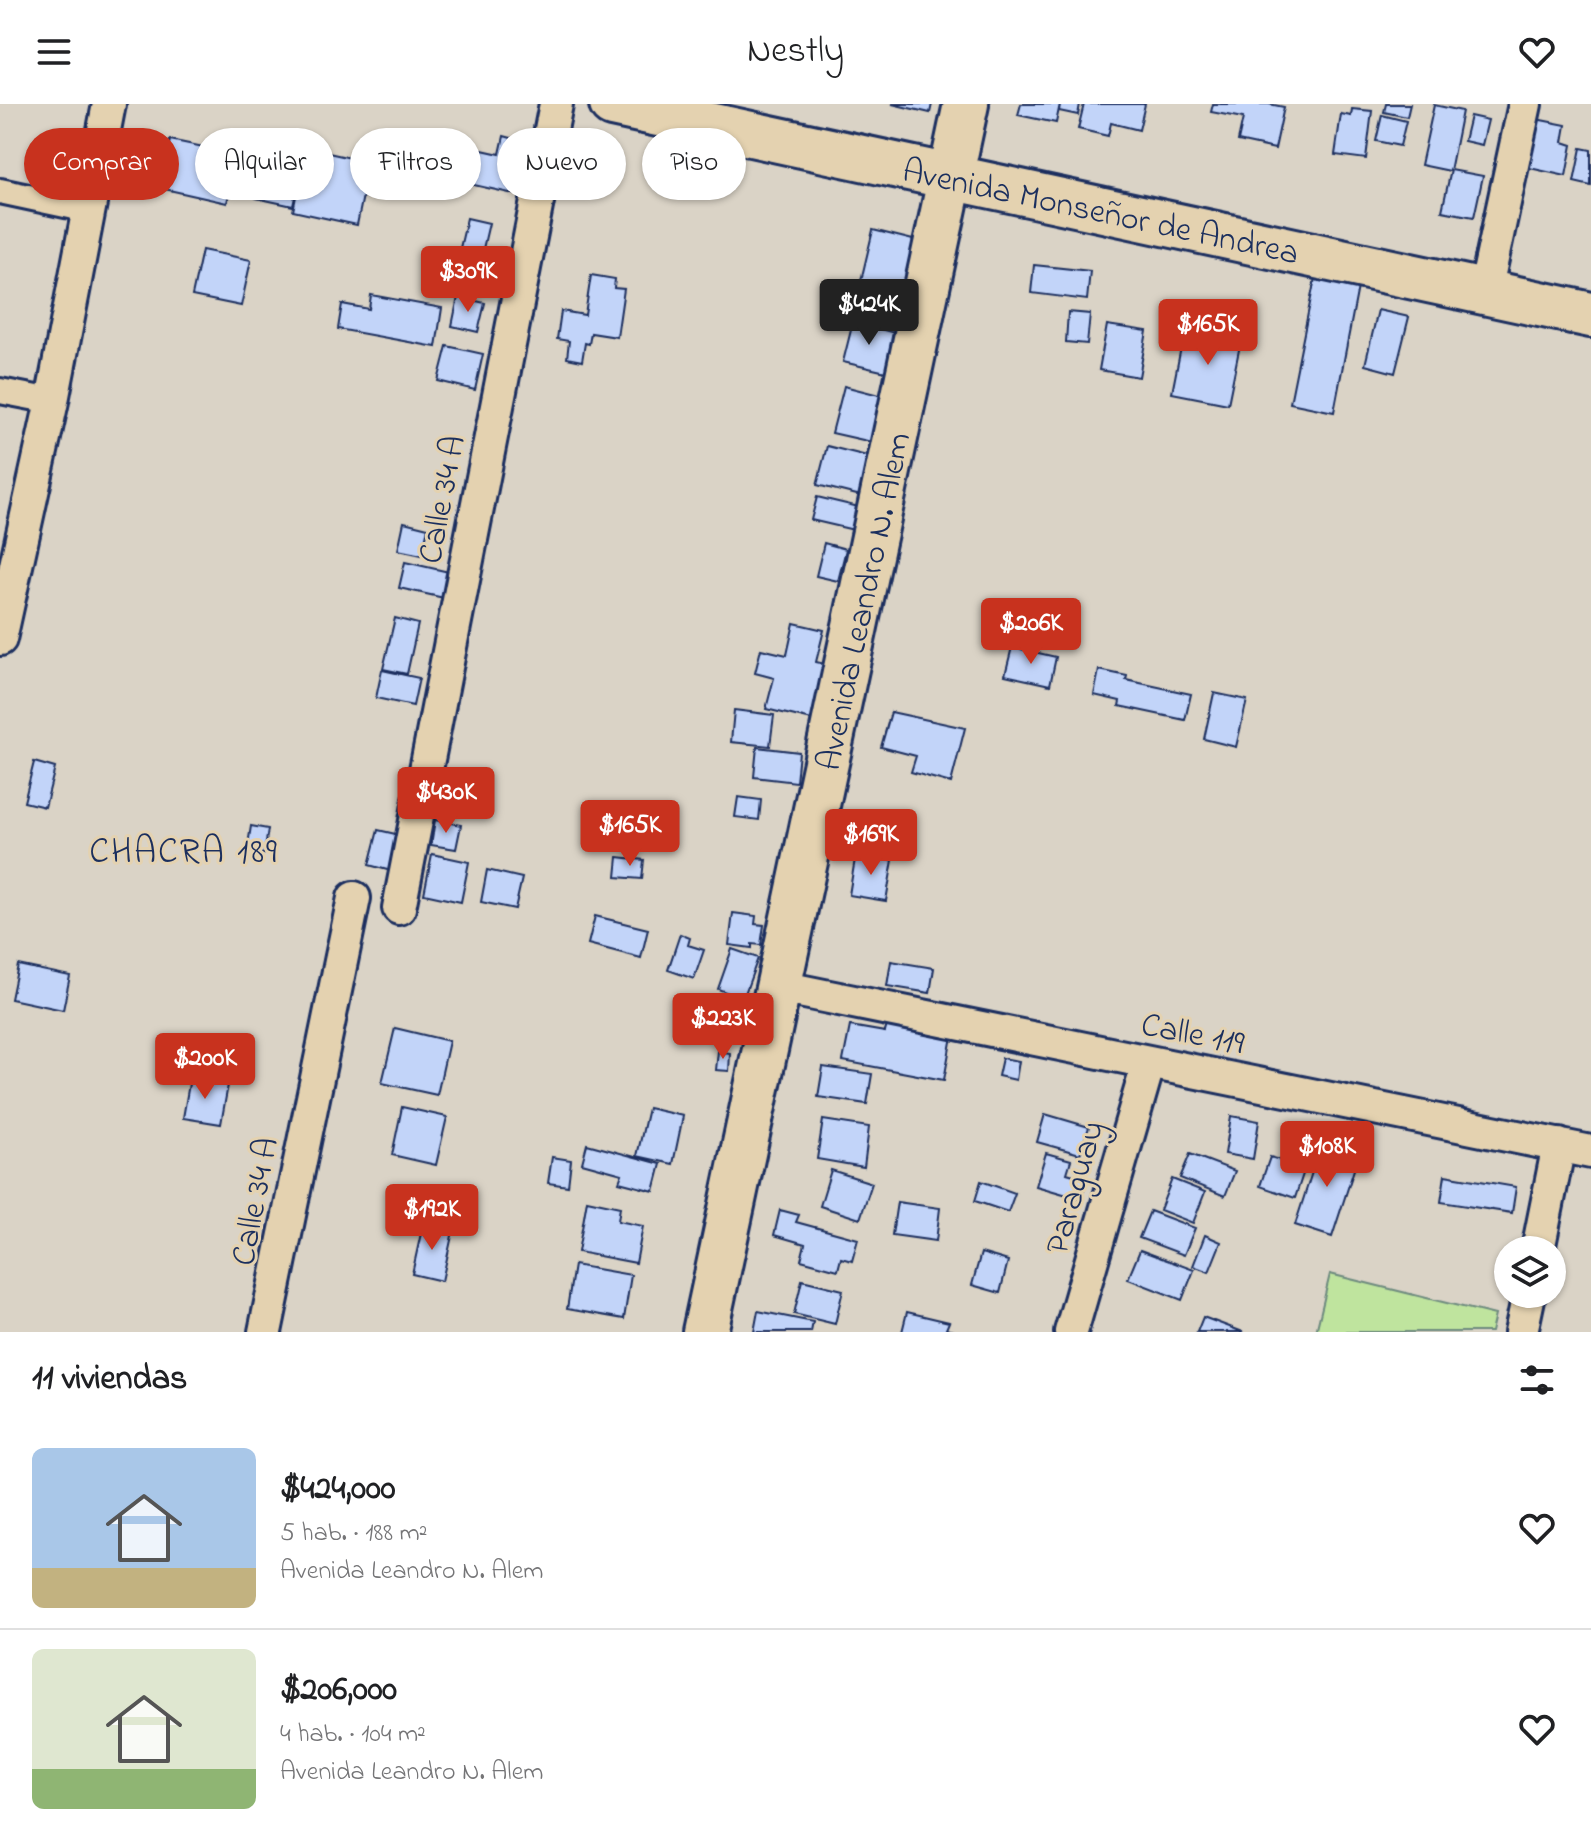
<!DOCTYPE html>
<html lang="es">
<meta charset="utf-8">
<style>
:root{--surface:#fff;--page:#f2f2f2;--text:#202124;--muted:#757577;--line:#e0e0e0;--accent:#c8321e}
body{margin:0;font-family:"Indie Flower",sans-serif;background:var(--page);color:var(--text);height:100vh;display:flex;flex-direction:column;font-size:30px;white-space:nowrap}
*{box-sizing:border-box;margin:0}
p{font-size:26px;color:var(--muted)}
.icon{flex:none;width:44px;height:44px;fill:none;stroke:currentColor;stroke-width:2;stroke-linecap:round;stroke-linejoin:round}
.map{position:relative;height:1228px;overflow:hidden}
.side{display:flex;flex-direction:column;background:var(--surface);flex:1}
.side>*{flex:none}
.top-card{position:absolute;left:24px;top:24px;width:800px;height:72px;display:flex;gap:16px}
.tools{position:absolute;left:1494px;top:1132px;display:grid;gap:16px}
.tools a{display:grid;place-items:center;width:72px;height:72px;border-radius:50%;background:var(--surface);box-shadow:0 2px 6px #0004;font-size:40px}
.price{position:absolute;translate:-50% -68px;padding:0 18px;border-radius:8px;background:var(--accent);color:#fff;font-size:26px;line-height:52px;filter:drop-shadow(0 2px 4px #0008)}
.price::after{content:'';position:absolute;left:50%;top:48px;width:24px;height:18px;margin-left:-12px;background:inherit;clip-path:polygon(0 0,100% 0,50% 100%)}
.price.active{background:#222;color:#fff}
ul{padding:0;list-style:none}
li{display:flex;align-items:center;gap:24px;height:200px;padding:0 32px}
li+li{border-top:2px solid var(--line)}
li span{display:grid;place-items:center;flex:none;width:224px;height:160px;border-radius:12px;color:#555}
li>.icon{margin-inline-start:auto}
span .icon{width:96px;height:96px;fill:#fffc;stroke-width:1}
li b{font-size:34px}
h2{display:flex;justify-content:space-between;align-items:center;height:96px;padding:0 32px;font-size:34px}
.tag{padding:0 28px;border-radius:36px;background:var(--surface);box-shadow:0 2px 6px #0004;font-size:28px;line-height:72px}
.tag.active{background:var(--accent);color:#fff}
header{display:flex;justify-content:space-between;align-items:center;height:104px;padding:0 32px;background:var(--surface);font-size:36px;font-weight:600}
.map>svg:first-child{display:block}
</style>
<header><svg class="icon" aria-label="menu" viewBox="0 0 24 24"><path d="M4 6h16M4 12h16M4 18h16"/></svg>Nestly<svg class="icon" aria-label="heart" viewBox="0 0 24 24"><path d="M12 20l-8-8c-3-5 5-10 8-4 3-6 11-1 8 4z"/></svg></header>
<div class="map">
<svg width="1591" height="1228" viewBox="0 0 1591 1228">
<rect width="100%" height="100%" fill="#dad3c6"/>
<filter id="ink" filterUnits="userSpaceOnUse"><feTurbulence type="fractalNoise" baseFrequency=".0125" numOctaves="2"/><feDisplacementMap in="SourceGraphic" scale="16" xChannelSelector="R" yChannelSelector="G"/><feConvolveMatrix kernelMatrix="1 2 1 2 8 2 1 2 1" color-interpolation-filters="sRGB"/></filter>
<g filter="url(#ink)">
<!-- green -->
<path fill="#bfe49e" stroke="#6d8a7e" stroke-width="2" d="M1330,1170l165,41 -4,17h-175z"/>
<!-- building -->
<path fill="#c2d4f9" stroke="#1b2f5e" stroke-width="2" d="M892,0h40l-2,9z
M1021,0h39l-4,19 -38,-8z
M1060,0h20l-2,11 -19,-4z
M1084,0h61l-6,26 -28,-7 -3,13 -30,-7z
M1213,0h56l15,3 -9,42 -37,-8 5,-23 -32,-6z
M1386,0h24l-3,13 -23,-5z
M1434,1l28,6 -12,60 -29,-6z
M1352,5l20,2 -6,48 -31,-4 6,-41 10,2z
M1382,11l24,6 -6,25 -24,-5z
M1470,12l18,4 -6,25 -18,-4z
M1536,15l30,6 -3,17 9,3 -6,31 -41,-9z
M504,32l22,6 -12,52 -49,-11 8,-35 27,6z
M170,36l67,14 -10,49 -67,-15z
M1581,44l10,2v36l-17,-4z
M324,48l36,8 -2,14 9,2 -10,49 -64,-14 10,-49 18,4z
M263,61l37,8 -7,33 -37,-8z
M1451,66l32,6 -9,41 -32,-6z
M467,114l22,5 -10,43 -22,-5z
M873,126l44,11 -18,76 -44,-11z
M202,146l49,10 -10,46 -49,-10z
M1034,161l56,6 -3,29 -56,-7z
M591,171l24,4 -1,9 10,1 -7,48 -26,-4 -2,11 -4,-1 -3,18 -15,-3 2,-17 -12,-2 4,-28 24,4z
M1315,174l43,9 -24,125 -44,-9z
M371,191l71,13 -6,39 -98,-18 4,-25 27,5z
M458,193l27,6 -7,29 -26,-6z
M1378,206l31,7 -14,56 -30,-8z
M1068,208l22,2 -3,30 -21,-2z
M853,218l42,11 -9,39 -43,-10z
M1107,221l40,6 -8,46 -40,-7z
M1221,222l22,4 -15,74 -56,-11 11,-56 34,6z
M447,242l36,8 -8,36 -37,-9z
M844,282l39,10 -11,46 -40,-9z
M827,342l44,11 -10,39 -44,-11z
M817,393l42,10 -5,23 -43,-10z
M404,418l24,6 -6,27 -24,-5z
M824,439l22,6 -8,32 -22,-5z
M405,458l44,10 -5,26 -45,-10z
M395,514l23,6 -11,50 -24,-5z
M794,519l30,7 -8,32 9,2 -13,56 -46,-11 8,-31 -19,-5 6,-24 26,6z
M1012,543l44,10 -6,28 -45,-10z
M382,566l37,8 -6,28 -37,-8z
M1099,566l28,6 -1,4 65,14 -6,26 -66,-14 1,-5 -26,-6z
M1214,589l33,7 -11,47 -32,-8z
M734,606l40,5 -4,31 -39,-4z
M891,608l74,16 -14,55 -40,-11 5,-16 -35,-9z
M757,643l42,5 -3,30 -42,-5z
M34,658l21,6 -10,39 -21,-5z
M738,693l23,3 -2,20 -24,-3z
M435,716l26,5 -5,24 -25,-4z
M251,722l17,3 -4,25 -17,-3z
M378,726l22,5 -9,36 -22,-6z
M856,749l37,7 -7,41 -37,-6z
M432,750l37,8 -8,40 -37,-8z
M618,753l26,3 -2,19 -26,-2z
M487,766l35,8 -7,31 -34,-7z
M733,809l23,3 -1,8 9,1 -3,20 -9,-1v4l-23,-3z
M595,812l53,13 -7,29 -53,-14z
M680,830l10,4 -2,7 16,5 -10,29 -26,-9z
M732,845l26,9 -15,41 -25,-10z
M891,857l43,7 -4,25 -43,-7z
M18,861l52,11 -7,34 -52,-11z
M887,921l65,11 -8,44 -101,-19 7,-35 35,6z
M395,924l54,13 -12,54 -55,-12z
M718,947l12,2 -1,18 -13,-1z
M1002,954l17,3 -3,19 -18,-4z
M823,963l49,7 -5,30 -49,-7z
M190,974l38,7 -7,39 -38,-6z
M402,1003l45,10 -11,48 -44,-10z
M648,1004l35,8 -10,48 -36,-8z
M1045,1010l44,13 -9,27 -43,-12z
M1231,1012l28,5 -6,38 -28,-5z
M823,1016l46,7 -5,40 -47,-8z
M1322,1037l37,13 -27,83 -37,-12z
M587,1040l74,20 -7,27 -35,-9 3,-8 -40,-11z
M1046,1049l25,7 -4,13 20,6 -6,20 -45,-13z
M1290,1049l18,6 -13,39 -35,-12 10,-29 17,5z
M1190,1050l45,17 -10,25 -45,-18z
M552,1053l19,3 -3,26 -20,-3z
M831,1066l41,13 -12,36 -40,-13z
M1445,1071l71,12 -4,26 -71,-11z
M1172,1075l33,13 -12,31 -33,-13z
M981,1077l34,12 -7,19 -33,-11z
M587,1096l33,7 -2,14 25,5 -7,37 -58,-11z
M897,1098l43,6 -4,33 -44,-6z
M780,1106l19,5 -3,7 62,17 -6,22 -11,-3 -3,12 -37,-10 4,-16 -31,-9z
M1150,1107l45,17 -11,27 -45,-17z
M423,1120l30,7 -11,50 -30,-7z
M1205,1131l16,7 -12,30 -16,-6z
M1140,1146l54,20 -12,30 -54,-21z
M981,1149l27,8 -8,32 -28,-8z
M574,1161l57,10 -7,44 -57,-10z
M802,1176l41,10 -8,34 -41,-10z
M758,1207l55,11 -2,10h-57z
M907,1208l42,10 -3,7 12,3h-56z
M1203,1213l40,15h-46z"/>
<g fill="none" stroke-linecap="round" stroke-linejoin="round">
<!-- pedestrian casing -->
<g stroke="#1b2f5e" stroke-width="30">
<path id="pedestrian" d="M0,87l89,19
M0,287l52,10"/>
</g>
<!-- minor casing -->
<g stroke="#1b2f5e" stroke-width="38">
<path id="minor" d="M1485,188l40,-188
M0,535l52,-238 57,-297
M399,804l157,-804
M780,883l811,165
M1538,1146l21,-105
M265,1228l89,-434
M1071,1228l78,-270
M1521,1228l8,-38"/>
</g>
<!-- secondary casing -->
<g stroke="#1b2f5e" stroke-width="50">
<path id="secondary" d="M612,0l979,211
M705,1228l261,-1228"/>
</g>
<!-- pedestrian -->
<use href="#pedestrian" stroke="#e4d2b0" stroke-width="24"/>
<!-- minor -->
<use href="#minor" stroke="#e4d2b0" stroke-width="32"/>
<!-- secondary -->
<use href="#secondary" stroke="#e4d2b0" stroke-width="44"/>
</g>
</g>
<g text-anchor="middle" stroke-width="6" stroke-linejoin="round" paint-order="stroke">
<!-- street labels -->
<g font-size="34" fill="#1b2f5e" stroke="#e4d2b0">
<text transform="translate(1101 106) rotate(12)" y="12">Avenida Monseñor de Andrea</text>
<text transform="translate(440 395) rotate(-79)" y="12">Calle 34 A</text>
<text transform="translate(862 497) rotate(-78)" y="12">Avenida Leandro N. Alem</text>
<text transform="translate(1193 928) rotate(11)" y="12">Calle 119</text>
<text transform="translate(1073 1083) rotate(-74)" y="12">Paraguay</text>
<text transform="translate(253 1097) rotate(-79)" y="12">Calle 34 A</text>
</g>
<!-- neighbourhood labels -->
<g font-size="36" letter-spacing="2" fill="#1b2f5e" stroke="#e4d2b0">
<text x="184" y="758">CHACRA 189</text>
</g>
</g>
</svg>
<div class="tools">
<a><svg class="icon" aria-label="layers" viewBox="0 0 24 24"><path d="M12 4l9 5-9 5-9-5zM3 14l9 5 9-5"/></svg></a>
</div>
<b class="price" style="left:468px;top:210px">$309K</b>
<b class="price active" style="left:869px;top:243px">$424K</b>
<b class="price" style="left:1208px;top:263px">$165K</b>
<b class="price" style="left:1031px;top:562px">$206K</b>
<b class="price" style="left:446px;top:731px">$430K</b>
<b class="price" style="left:630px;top:764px">$165K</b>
<b class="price" style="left:871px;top:773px">$169K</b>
<b class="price" style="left:723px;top:957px">$223K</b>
<b class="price" style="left:205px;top:997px">$200K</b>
<b class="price" style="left:1327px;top:1085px">$108K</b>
<b class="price" style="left:432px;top:1148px">$192K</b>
<div class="top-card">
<a class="tag active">Comprar</a>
<a class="tag">Alquilar</a>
<a class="tag">Filtros</a>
<a class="tag">Nuevo</a>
<a class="tag">Piso</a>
</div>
</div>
<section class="side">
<h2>11 viviendas<svg class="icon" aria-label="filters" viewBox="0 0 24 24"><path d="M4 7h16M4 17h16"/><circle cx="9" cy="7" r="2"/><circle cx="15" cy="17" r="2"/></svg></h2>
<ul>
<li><span style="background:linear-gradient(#a9c7e8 75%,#c2b280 0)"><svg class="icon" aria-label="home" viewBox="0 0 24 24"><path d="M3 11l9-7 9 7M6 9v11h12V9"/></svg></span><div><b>$424,000</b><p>5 hab. · 188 m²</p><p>Avenida Leandro N. Alem</p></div><svg class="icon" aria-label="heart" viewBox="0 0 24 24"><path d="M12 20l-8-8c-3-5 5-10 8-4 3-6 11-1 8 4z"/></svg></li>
<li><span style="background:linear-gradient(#dfe7d0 75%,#8fb573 0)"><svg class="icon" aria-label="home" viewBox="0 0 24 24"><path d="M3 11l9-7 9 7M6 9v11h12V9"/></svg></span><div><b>$206,000</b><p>4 hab. · 104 m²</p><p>Avenida Leandro N. Alem</p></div><svg class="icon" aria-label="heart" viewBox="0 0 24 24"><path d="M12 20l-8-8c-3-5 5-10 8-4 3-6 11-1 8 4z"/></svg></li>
</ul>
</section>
